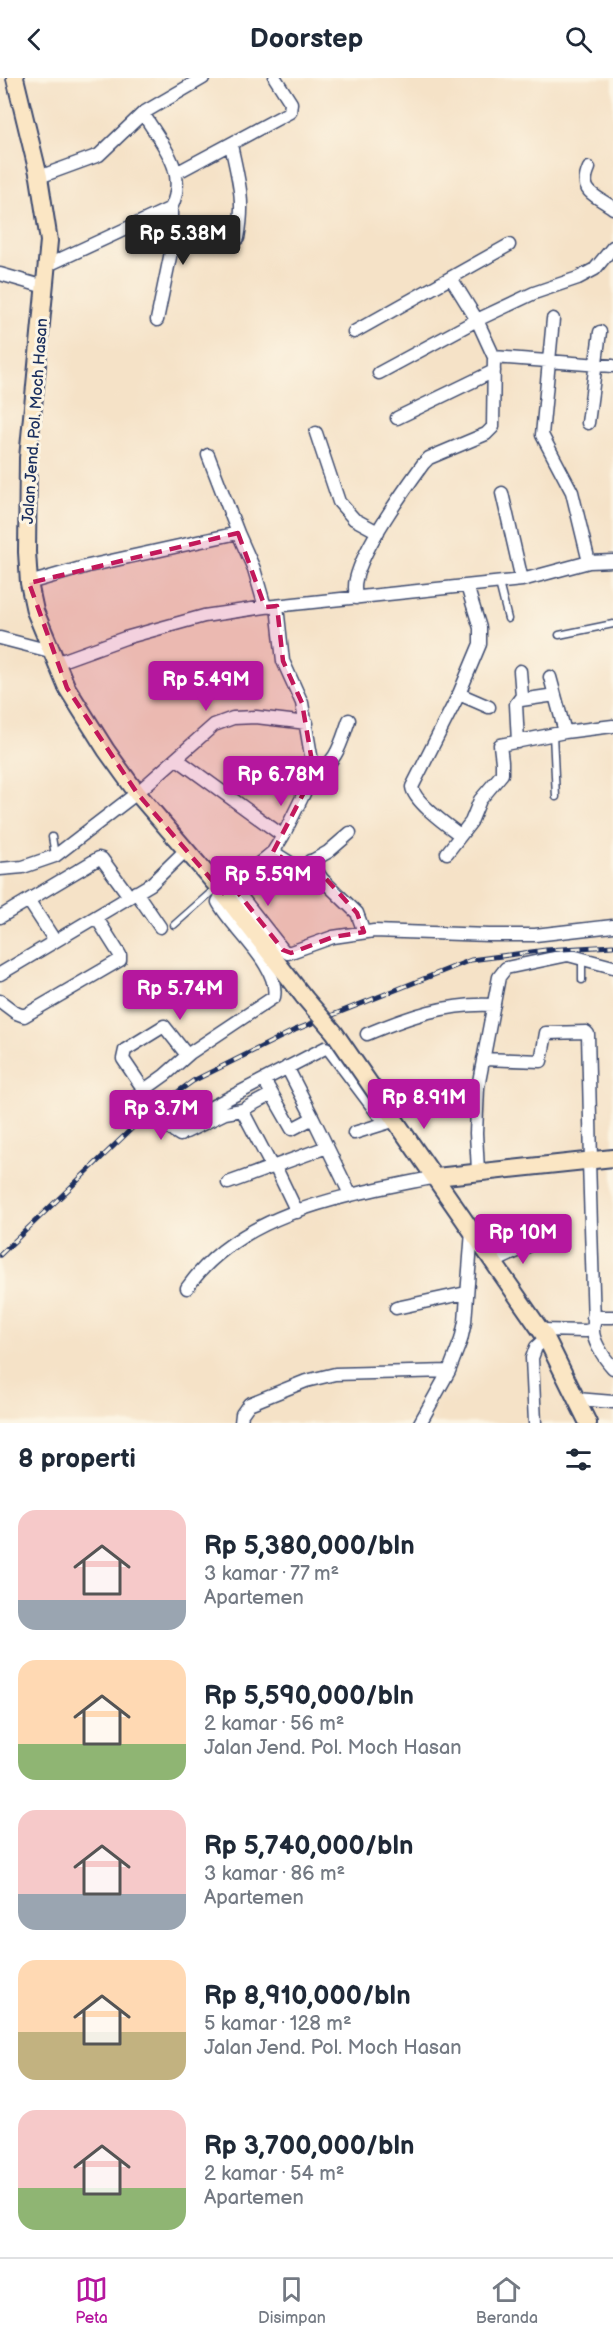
<!DOCTYPE html>
<html lang="id">
<meta charset="utf-8">
<style>
:root{--surface:#fff;--page:#f2f2f3;--text:#1f2937;--muted:#747a83;--line:#e0e1e3;--accent:#b5179e}
body{margin:0;font-family:"Balsamiq Sans",sans-serif;background:var(--page);color:var(--text);height:100vh;display:flex;flex-direction:column;font-size:22px;white-space:nowrap}
*{box-sizing:border-box;margin:0}
p{font-size:20px;color:var(--muted)}
.icon{flex:none;width:33px;height:33px;fill:none;stroke:currentColor;stroke-width:2;stroke-linecap:round;stroke-linejoin:round}
.map{position:relative;height:1345px;overflow:hidden}
.sheet{display:flex;flex-direction:column;background:var(--surface);flex:1}
.sheet>*{flex:none}
.price{position:absolute;translate:-50% -51px;padding:0 14px;border-radius:6px;background:var(--accent);color:#fff;font-size:20px;line-height:39px;filter:drop-shadow(0 2px 3px #0008)}
.price::after{content:'';position:absolute;left:50%;top:36px;width:18px;height:14px;margin-left:-9px;background:inherit;clip-path:polygon(0 0,100% 0,50% 100%)}
.price.on{background:#222;color:#fff}
ul{padding:0;list-style:none}
li{display:flex;align-items:center;gap:18px;height:150px;padding:0 18px}
li span{display:grid;place-items:center;flex:none;width:168px;height:120px;border-radius:18px;color:#555}
li>.icon{margin-inline-start:auto}
span .icon{width:72px;height:72px;fill:#fffc;stroke-width:1}
li b{font-size:26px}
h2{display:flex;justify-content:space-between;align-items:center;height:72px;padding:0 18px;font-size:26px}
header{display:flex;justify-content:space-between;align-items:center;height:78px;padding:0 18px;background:var(--surface);font-size:27px;font-weight:600}
.menu{display:flex;justify-content:space-around;align-items:center;height:84px;border-top:2px solid var(--line);background:var(--surface);font-size:16px;color:var(--muted)}
.menu a{display:grid;justify-items:center;gap:3px}
.menu .on{color:var(--accent)}
.map>svg:first-child{display:block}
</style>
<header><svg class="icon" aria-label="back" viewBox="0 0 24 24"><path d="M15 5l-7 7 7 7"/></svg>Doorstep<svg class="icon" aria-label="search" viewBox="0 0 24 24"><circle cx="10" cy="10" r="6"/><path d="M15 15l6 6"/></svg></header>
<div class="map">
<svg width="613" height="1345" viewBox="0 0 613 1345">
<rect width="100%" height="100%" fill="#fcf5e5"/>
<filter id="ink" filterUnits="userSpaceOnUse"><feTurbulence type="fractalNoise" baseFrequency=".0167" numOctaves="2"/><feDisplacementMap in="SourceGraphic" scale="12" xChannelSelector="R" yChannelSelector="G"/><feConvolveMatrix kernelMatrix="1 2 1 2 8 2 1 2 1" color-interpolation-filters="sRGB"/></filter>
<filter id="wash" filterUnits="userSpaceOnUse"><feTurbulence type="fractalNoise" baseFrequency=".008" numOctaves="4" result="noise"/><feDisplacementMap in="SourceGraphic" scale="24" xChannelSelector="R" yChannelSelector="G"/><feGaussianBlur stdDeviation="1.35" result="paint"/><feColorMatrix in="noise" values="0 0 0 0 0 0 0 0 0 0 0 0 0 0 0 0 0 1.4 0 .05"/><feComposite in="paint" operator="in"/></filter>
<g filter="url(#wash)">
<rect width="100%" height="100%" fill="#f5e2c7"/>
</g>
<g filter="url(#ink)">
<g fill="none" stroke-linecap="round" stroke-linejoin="round">
<!-- lane casing -->
<g stroke="#3c4a6e" stroke-width="9">
<path id="lane" d="M499,505l9,36
M559,557l54,-11
M553,656l3,63
M52,759l3,18
M174,847l43,-38
M582,880v22"/>
</g>
<!-- street casing -->
<g stroke="#3c4a6e" stroke-width="15">
<path id="street" d="M231,67c8,37 14,56 7,93
M589,90c-11,25 7,27 24,40
M178,94l112,-60 1,-9 -16,-25
M39,99l60,-22 44,-42 60,-35
M48,187l123,-57c18,-37 -10,-64 -28,-95
M0,196l45,13
M553,241l-11,116 30,57 17,70
M157,242l14,-68v-44
M354,254l155,-87
M494,279l119,9
M379,295l98,-53 57,-27 44,-15 17,-9 18,-22
M397,340l97,-47
M588,345l12,-91
M316,355l23,69 15,17 24,13
M208,377l30,78
M502,415l20,87
M29,505l59,-17 150,-33 16,36 11,38
M356,520c-1,-6 -2,-12 0,-19 8,-33 46,-86 67,-115l6,-6 57,-24 7,-7 1,-70 -17,-37 -26,-42
M0,560l50,13
M56,585l69,-25 79,-22 61,-9 257,-27 67,-18 24,-1
M550,599l15,55
M459,616l30,13
M521,622l34,-5
M518,664l-2,-38 6,-8 -2,-25
M177,681l106,77
M314,695c23,-9 27,-31 35,-53
M460,757c-12,-9 -46,-33 -48,-48l47,-93 21,-50v-16l-13,-42
M273,774l24,15h4l27,-15 22,-19
M447,775l24,-31 9,-22 22,-26v-12l-2,-17 65,-13 48,-6
M310,783l12,18 35,34 7,19
M0,791l23,-2 32,-11 82,-63 77,-68 19,-7 23,-1 51,6
M232,807l51,65 5,3 45,-16 41,-6 115,4h46l78,-9
M136,814l24,35
M29,823l26,40
M0,839l99,-59 3,1 27,37
M0,896l151,-90 35,-34
M0,923l16,12 8,3 96,-56v-5l-24,-38
M367,956c41,-17 82,-32 127,-29
M483,981l58,2 5,-28 40,-1 2,2 3,127
M264,1002l28,49 21,-11 -26,-51
M144,1012l-21,-31 2,-9 39,-24 23,29
M133,1020l32,-23 25,-22 84,-56c6,-31 -42,-68 -56,-95l5,-9 50,-41 10,-16 31,-63 -12,-70 -19,-42 -6,-55
M242,1032l30,-16
M158,1038l14,14 8,5
M313,1040l37,76
M186,1054l39,-19 17,-3 30,57
M354,1055l42,-13
M180,1057l18,-21 127,-66 4,1 49,65 4,1 8,-3
M589,1083l5,163c-5,13 10,34 19,44
M275,1088l22,46
M478,1093l-2,-38 2,-46 21,-110 7,-9 62,-13 45,12
M228,1105l99,-36
M494,1184l45,-21
M187,1210c55,-78 162,-93 249,-111
M396,1230l70,-15
M593,1239h20
M541,1252l45,1 6,-2
M577,1321l36,3
M241,1345l1,-9 7,-10 57,-23 29,-7 114,-3
M420,1345l29,-52 12,-31 4,-18 7,-91
M535,1345l-3,-65 4,-11 10,-9"/>
</g>
<!-- secondary casing -->
<g stroke="#3c4a6e" stroke-width="20">
<path id="secondary" d="M15,0l24,99 10,64 -21,217 -1,94 2,31 6,28 32,77 39,62 31,43 86,100 81,104
M383,1025l163,235 42,85
M436,1099l177,-19"/>
</g>
<!-- lane -->
<use href="#lane" stroke="#fff" stroke-width="6"/>
<!-- street -->
<use href="#street" stroke="#fff" stroke-width="12"/>
<!-- secondary -->
<use href="#secondary" stroke="#fbe6c4" stroke-width="16"/>
<!-- rail casing -->
<g stroke="#1b2f5e" stroke-width="5">
<path id="rail" d="M0,1177l148,-142 45,-32 102,-51 176,-70 75,-10 67,-4"/>
</g>
<!-- rail -->
<use href="#rail" stroke="#fcf5e5" stroke-width="3" stroke-dasharray="9" stroke-linecap="butt"/>
<!-- secondary-bridge casing -->
<g stroke="#3c4a6e" stroke-width="20" stroke-linecap="butt">
<path id="secondary-bridge" d="M304,919l30,35 49,71"/>
</g>
<!-- secondary-bridge -->
<use href="#secondary-bridge" stroke="#fbe6c4" stroke-width="16"/>
</g>
</g>
<!-- marked area -->
<path fill="#c2185b" fill-opacity="0.2" stroke="#c2185b" stroke-width="4.5" stroke-dasharray="12 8" stroke-linejoin="round" d="M238,455l27,74 12,-1 6,55 19,42 12,70 -41,79 26,16 11,-7 47,52 7,19 -31,5 -42,16 -8,-3 -51,-65 -9,8 -86,-100 -70,-105 -38,-105z"/>
<g text-anchor="middle" stroke-width="6" stroke-linejoin="round" paint-order="stroke">
<!-- street labels -->
<g font-size="16" fill="#1b2f5e" stroke="#fcf5e5">
<text transform="translate(34 343) rotate(-86)" y="6">Jalan Jend. Pol. Moch Hasan</text>
</g>
</g>
</svg>
<b class="price on" style="left:183px;top:188px">Rp 5.38M</b>
<b class="price" style="left:206px;top:634px">Rp 5.49M</b>
<b class="price" style="left:281px;top:729px">Rp 6.78M</b>
<b class="price" style="left:268px;top:829px">Rp 5.59M</b>
<b class="price" style="left:180px;top:943px">Rp 5.74M</b>
<b class="price" style="left:424px;top:1052px">Rp 8.91M</b>
<b class="price" style="left:161px;top:1063px">Rp 3.7M</b>
<b class="price" style="left:523px;top:1187px">Rp 10M</b>
</div>
<section class="sheet">
<h2>8 properti<svg class="icon" aria-label="filters" viewBox="0 0 24 24"><path d="M4 7h16M4 17h16"/><circle cx="9" cy="7" r="2"/><circle cx="15" cy="17" r="2"/></svg></h2>
<ul>
<li><span style="background:linear-gradient(#f6c9c9 75%,#9aa5b1 0)"><svg class="icon" aria-label="home" viewBox="0 0 24 24"><path d="M3 11l9-7 9 7M6 9v11h12V9"/></svg></span><div><b>Rp 5,380,000/bln</b><p>3 kamar · 77 m²</p><p>Apartemen</p></div></li>
<li><span style="background:linear-gradient(#ffd9b3 70%,#8fb573 0)"><svg class="icon" aria-label="home" viewBox="0 0 24 24"><path d="M3 11l9-7 9 7M6 9v11h12V9"/></svg></span><div><b>Rp 5,590,000/bln</b><p>2 kamar · 56 m²</p><p>Jalan Jend. Pol. Moch Hasan</p></div></li>
<li><span style="background:linear-gradient(#f6c9c9 70%,#9aa5b1 0)"><svg class="icon" aria-label="home" viewBox="0 0 24 24"><path d="M3 11l9-7 9 7M6 9v11h12V9"/></svg></span><div><b>Rp 5,740,000/bln</b><p>3 kamar · 86 m²</p><p>Apartemen</p></div></li>
<li><span style="background:linear-gradient(#ffd9b3 60%,#c2b280 0)"><svg class="icon" aria-label="home" viewBox="0 0 24 24"><path d="M3 11l9-7 9 7M6 9v11h12V9"/></svg></span><div><b>Rp 8,910,000/bln</b><p>5 kamar · 128 m²</p><p>Jalan Jend. Pol. Moch Hasan</p></div></li>
<li><span style="background:linear-gradient(#f6c9c9 65%,#8fb573 0)"><svg class="icon" aria-label="home" viewBox="0 0 24 24"><path d="M3 11l9-7 9 7M6 9v11h12V9"/></svg></span><div><b>Rp 3,700,000/bln</b><p>2 kamar · 54 m²</p><p>Apartemen</p></div></li>
</ul>
</section>
<nav class="menu">
<a class="on"><svg class="icon" aria-label="map" viewBox="0 0 24 24"><path d="M3 6l6-2 6 2 6-2v14l-6 2-6-2-6 2zM9 4v14M15 6v14"/></svg>Peta</a>
<a><svg class="icon" aria-label="saved" viewBox="0 0 24 24"><path d="M7 4h10v16l-5-4-5 4z"/></svg>Disimpan</a>
<a><svg class="icon" aria-label="home" viewBox="0 0 24 24"><path d="M3 11l9-7 9 7M6 9v11h12V9"/></svg>Beranda</a>
</nav>
